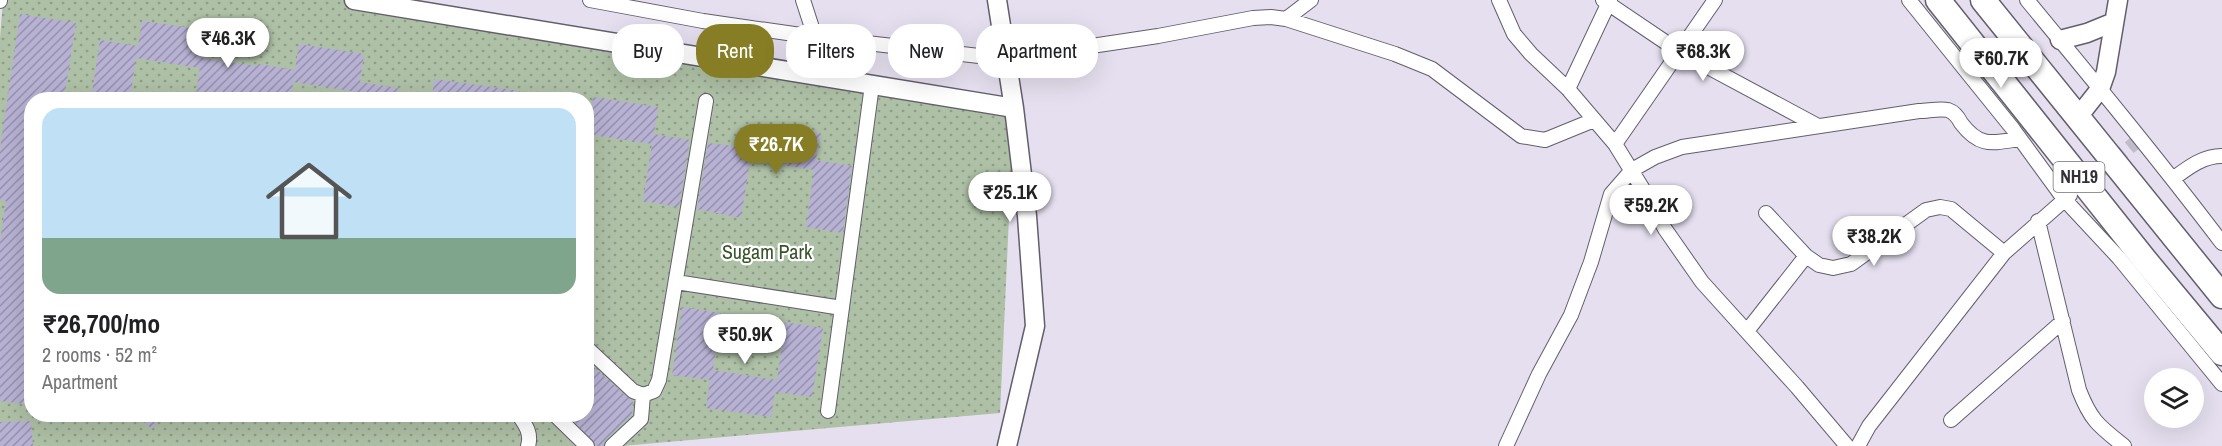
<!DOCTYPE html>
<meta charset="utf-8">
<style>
:root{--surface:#fff;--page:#f6f6f6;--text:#202124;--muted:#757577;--line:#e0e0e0;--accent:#877d24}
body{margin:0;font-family:"Archivo Narrow",sans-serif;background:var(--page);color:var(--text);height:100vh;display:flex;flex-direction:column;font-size:22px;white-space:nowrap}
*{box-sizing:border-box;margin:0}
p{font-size:20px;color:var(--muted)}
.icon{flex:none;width:33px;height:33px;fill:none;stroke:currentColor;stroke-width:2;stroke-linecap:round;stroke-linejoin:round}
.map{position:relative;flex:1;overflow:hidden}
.panel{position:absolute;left:24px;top:92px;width:570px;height:330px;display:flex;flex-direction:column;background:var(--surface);border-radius:24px;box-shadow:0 6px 24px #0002}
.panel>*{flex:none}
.hud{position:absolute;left:612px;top:24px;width:570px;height:54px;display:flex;gap:12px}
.buttons{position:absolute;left:2144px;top:368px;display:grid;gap:12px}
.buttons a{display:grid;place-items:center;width:60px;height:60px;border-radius:50%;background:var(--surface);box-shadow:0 6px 24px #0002;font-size:30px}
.price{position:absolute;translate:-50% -51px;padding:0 14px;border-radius:21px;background:#fff;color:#222;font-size:20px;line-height:39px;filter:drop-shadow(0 2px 3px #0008)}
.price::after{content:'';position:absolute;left:50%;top:36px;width:18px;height:14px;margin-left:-9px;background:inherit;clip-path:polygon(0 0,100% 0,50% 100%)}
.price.active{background:var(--accent);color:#fff}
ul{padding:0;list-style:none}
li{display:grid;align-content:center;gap:12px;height:318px;padding:0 18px}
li+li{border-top:2px solid var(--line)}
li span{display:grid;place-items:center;height:186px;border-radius:18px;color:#555}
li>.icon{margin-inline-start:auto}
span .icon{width:108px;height:108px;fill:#fffc;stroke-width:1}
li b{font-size:26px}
.tag{padding:0 21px;border-radius:24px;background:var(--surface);box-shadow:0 6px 24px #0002;font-size:21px;line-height:54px}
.tag.active{background:var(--accent);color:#fff}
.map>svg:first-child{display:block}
</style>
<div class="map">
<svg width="2222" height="446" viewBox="0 0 2222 446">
<defs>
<pattern id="park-dots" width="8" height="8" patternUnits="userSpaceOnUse" patternTransform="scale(1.5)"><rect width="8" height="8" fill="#aec0a6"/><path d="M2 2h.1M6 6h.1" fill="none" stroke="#8e9d88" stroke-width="1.8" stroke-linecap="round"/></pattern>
<pattern id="building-hatch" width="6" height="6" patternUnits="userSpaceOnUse" patternTransform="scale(1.5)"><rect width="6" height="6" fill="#b7b2d3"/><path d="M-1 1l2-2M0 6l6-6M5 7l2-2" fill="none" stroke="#9591ac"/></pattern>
</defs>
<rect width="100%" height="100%" fill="#e5dfef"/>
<!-- park -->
<path fill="url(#park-dots)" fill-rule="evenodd" d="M3,0h351l660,108 -14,305 -378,33h-622v-408zM32,99h554v315h-554z"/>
<!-- building -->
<path fill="url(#building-hatch)" d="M20,14l56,9 -12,76h-32v306l-32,-4v-159l6,-41 -6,-1v-51z
M142,21l65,9 -5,28 55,8 1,-2 37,6 4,-26 65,10 -4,28 38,6 -2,11h-40l1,-7 -64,-10 -2,17h-96l5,-31 -64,-10 -6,41h-39l9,-59 38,6z
M434,79l86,12v8h-88z
M593,97l65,10 -4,27 36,6 -11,67 -36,-6 9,-57 -66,-10v-12l4,1z
M756,123l65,10 -5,27 36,6 -9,67 -37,-6 8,-57 -64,-10 -9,58 -44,-9 11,-66 44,5z
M682,307l39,6 -8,57 64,10 8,-58 38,6 -11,69 -37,-5 -4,25 -65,-9 4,-28 -38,-5z
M586,360l47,42 -1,13 -26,24 -3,7h-6l-30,-32h19z
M134,414h30l-12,15z
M31,421l2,25h-33v-24z"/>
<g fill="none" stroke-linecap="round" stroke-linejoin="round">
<!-- street-tunnel -->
<path stroke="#c1bcca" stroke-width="14" stroke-dasharray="14 7" stroke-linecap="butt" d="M2080,187l60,-48"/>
<!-- street casing -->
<g stroke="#635e6c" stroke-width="16">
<path id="street" d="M590,0l113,21 112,16 190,22 153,-23 95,-18 18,-1 15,2 109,35 37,15 89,67 24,4 49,-20
M803,0l12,37
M1499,0l15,34 17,20 37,35 47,55 34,55 16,30 37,53 95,105 50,59
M1603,0l77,52 138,74
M1909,0l104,129 51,70 55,59 103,126
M2027,0c66,80 132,160 195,243
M0,1v-1
M1286,19l25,-19
M1568,89l42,-89
M1615,144l100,-144
M2174,178c15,-11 29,-22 48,-22
M1766,213l40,43 13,9 14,3 18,-4 75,-54 14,-3 11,2 53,44
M2038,221l41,169c12,31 20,36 45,56
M676,282l166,26
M1747,331l59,-75
M586,347l47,44 10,4 11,-4 5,-11 47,-279
M828,411l44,-326
M518,414c7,10 14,19 10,32
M554,414l33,32
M1951,420l112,-99
M612,446l29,-27 2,-24
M1506,446l33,-72 32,-59 20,-53 20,-68 21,-24 23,-13 27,-10 237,-36c9,0 20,-3 29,-1 6,2 10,7 13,13 19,25 31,20 59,16
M1858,446l11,-20 135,-173 66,-58"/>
</g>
<!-- secondary casing -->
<g stroke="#635e6c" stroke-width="21">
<path id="secondary" d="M354,0l660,108
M997,0l17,108 13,108 8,110 -28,120
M2060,40l27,-7 27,-11
M2078,117l22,-28 6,-17 12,-72"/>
</g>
<!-- highway casing -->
<g stroke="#635e6c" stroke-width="27">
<path id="highway" d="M1938,0l206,259 78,94
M1983,0l239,296"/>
</g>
<!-- street -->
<use href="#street" stroke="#fff" stroke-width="14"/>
<!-- secondary -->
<use href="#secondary" stroke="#fff" stroke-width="18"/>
<!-- highway -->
<use href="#highway" stroke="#fff" stroke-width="24"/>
</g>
<g text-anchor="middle" stroke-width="4.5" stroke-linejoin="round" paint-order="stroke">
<!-- shield labels -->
<rect fill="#fff" stroke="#706f73" stroke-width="1.5" x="2053.5" y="162" width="51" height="30" rx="4.5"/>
<g font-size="18" font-weight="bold" fill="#333137">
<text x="2079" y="183">NH19</text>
</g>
<!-- park labels -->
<g font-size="20" fill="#375328" stroke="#fff">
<text x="767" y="259">Sugam Park</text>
</g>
</g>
</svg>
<div class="buttons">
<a><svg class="icon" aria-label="layers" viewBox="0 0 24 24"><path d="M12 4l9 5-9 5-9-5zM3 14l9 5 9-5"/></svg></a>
</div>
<b class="price" style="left:228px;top:69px">₹46.3K</b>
<b class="price" style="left:1703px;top:82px">₹68.3K</b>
<b class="price" style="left:2001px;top:89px">₹60.7K</b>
<b class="price active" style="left:776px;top:175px">₹26.7K</b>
<b class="price" style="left:1010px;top:223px">₹25.1K</b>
<b class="price" style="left:1651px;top:236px">₹59.2K</b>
<b class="price" style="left:1874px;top:267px">₹38.2K</b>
<b class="price" style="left:745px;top:365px">₹50.9K</b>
<div class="hud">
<a class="tag">Buy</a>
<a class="tag active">Rent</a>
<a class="tag">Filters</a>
<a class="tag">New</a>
<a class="tag">Apartment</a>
</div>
<section class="panel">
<ul>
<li><span style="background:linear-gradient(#bfe0f5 70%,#7fa58c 0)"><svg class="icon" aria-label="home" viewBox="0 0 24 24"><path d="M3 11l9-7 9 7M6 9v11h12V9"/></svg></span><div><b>₹26,700/mo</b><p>2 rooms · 52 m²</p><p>Apartment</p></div></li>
</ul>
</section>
</div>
